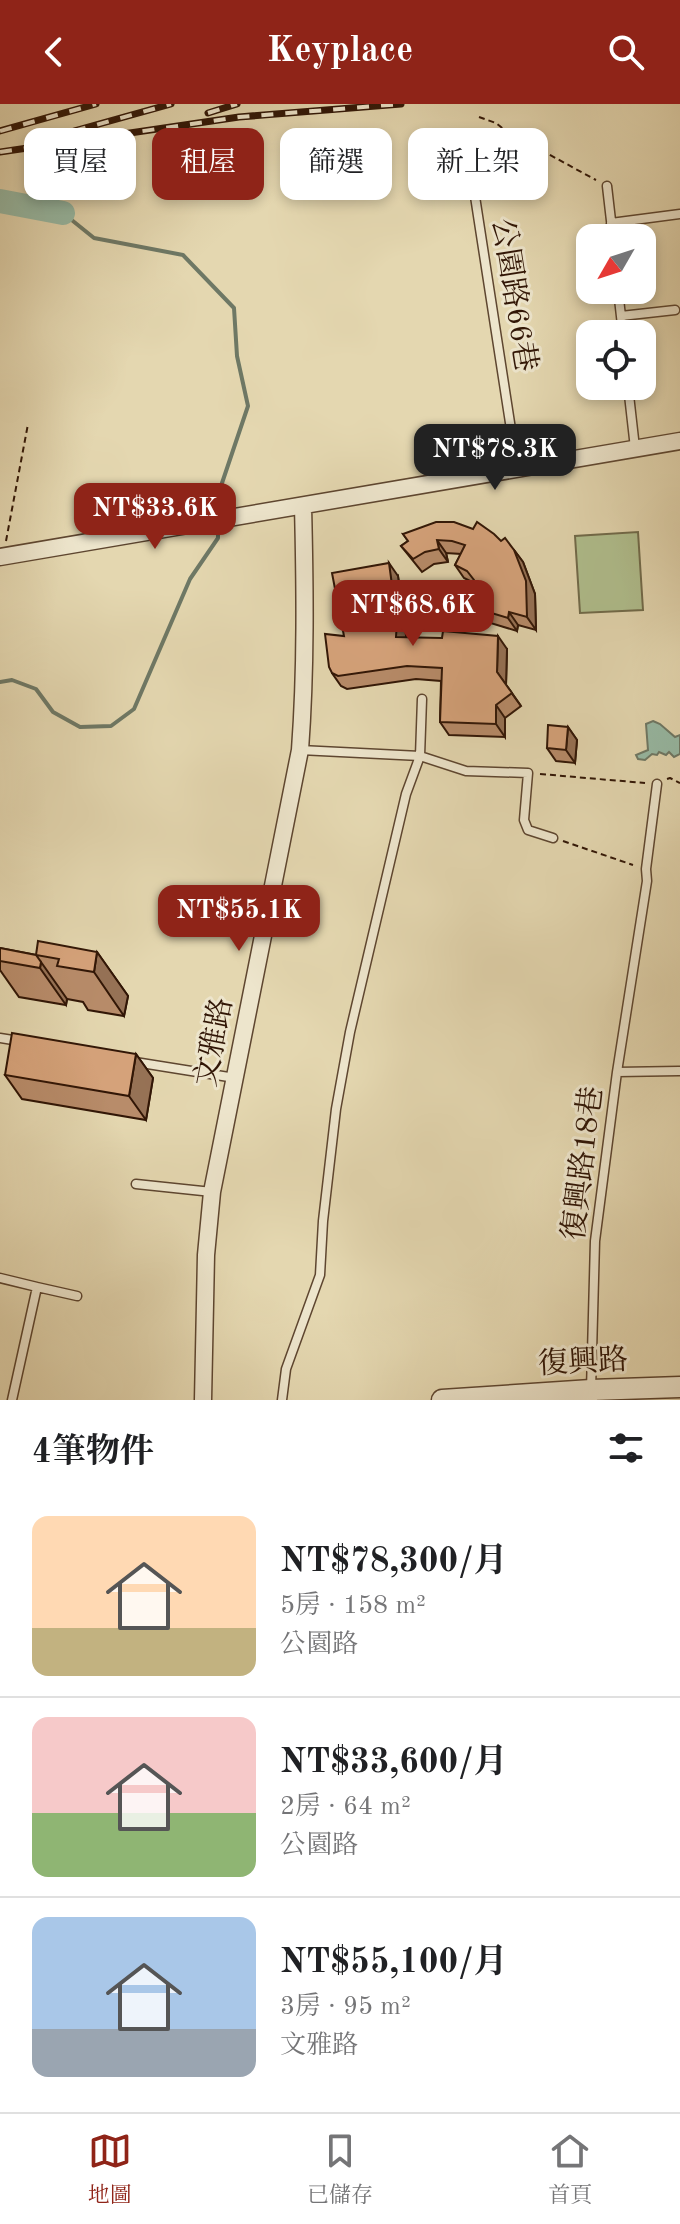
<!DOCTYPE html>
<html lang="zh-TW">
<meta charset="utf-8">
<style>
:root{--surface:#fff;--page:#f2f2f2;--text:#202124;--muted:#757577;--line:#e0e0e0;--accent:#8f2418}
body{margin:0;font-family:"Old Standard TT","Noto Serif TC",serif;background:var(--page);color:var(--text);height:100vh;display:flex;flex-direction:column;font-size:30px;white-space:nowrap}
*{box-sizing:border-box;margin:0}
p{font-size:26px;color:var(--muted)}
.icon{flex:none;width:44px;height:44px;fill:none;stroke:currentColor;stroke-width:2;stroke-linecap:round;stroke-linejoin:round}
.map{position:relative;height:1296px;overflow:hidden}
.details{display:flex;flex-direction:column;background:var(--surface);flex:1}
.details>*{flex:none}
.banner{position:absolute;left:24px;top:24px;width:632px;height:72px;display:flex;gap:16px}
.needle{width:52px;rotate:231deg}
.fabs{position:absolute;left:576px;top:120px;display:grid;gap:16px}
.fabs a{display:grid;place-items:center;width:80px;height:80px;border-radius:16px;background:var(--surface);box-shadow:0 4px 12px #0003;font-size:40px}
.price{position:absolute;translate:-50% -68px;padding:0 18px;border-radius:16px;background:var(--accent);color:#fff;font-size:26px;line-height:52px;filter:drop-shadow(0 2px 4px #0008)}
.price::after{content:'';position:absolute;left:50%;top:48px;width:24px;height:18px;margin-left:-12px;background:inherit;clip-path:polygon(0 0,100% 0,50% 100%)}
.price.active{background:#222;color:#fff}
ul{padding:0;list-style:none}
li{display:flex;align-items:center;gap:24px;height:200px;padding:0 32px}
li+li{border-top:2px solid var(--line)}
li span{display:grid;place-items:center;flex:none;width:224px;height:160px;border-radius:16px;color:#555}
li>.icon{margin-inline-start:auto}
span .icon{width:96px;height:96px;fill:#fffc;stroke-width:1}
li b{font-size:34px}
h2{display:flex;justify-content:space-between;align-items:center;height:96px;padding:0 32px;font-size:34px}
.chip{padding:0 28px;border-radius:16px;background:var(--surface);box-shadow:0 4px 12px #0003;font-size:28px;line-height:72px}
.chip.active{background:var(--accent);color:#fff}
header{display:flex;justify-content:space-between;align-items:center;height:104px;padding:0 32px;background:var(--accent);color:#fff;font-size:36px;font-weight:700}
.tabs{display:flex;justify-content:space-around;align-items:center;height:112px;border-top:2px solid var(--line);background:var(--surface);font-size:22px;color:var(--muted)}
.tabs a{display:grid;justify-items:center;gap:4px}
.tabs .active{color:var(--accent)}
.map>svg:first-child{display:block}
</style>
<header><svg class="icon" aria-label="back" viewBox="0 0 24 24"><path d="M15 5l-7 7 7 7"/></svg>Keyplace<svg class="icon" aria-label="search" viewBox="0 0 24 24"><circle cx="10" cy="10" r="6"/><path d="M15 15l6 6"/></svg></header>
<div class="map">
<svg width="680" height="1296" viewBox="0 0 680 1296">
<rect width="100%" height="100%" fill="#e4d7b0"/>
<filter id="stains"><feTurbulence type="fractalNoise" baseFrequency=".0025" numOctaves="4"/><feColorMatrix values="0 0 0 0 .2 0 0 0 0 .09 0 0 0 0 .02 0 0 0 .5 -.17"/></filter>
<radialGradient id="worn" r=".72"><stop offset=".6" stop-color="#630" stop-opacity="0"/><stop offset="1" stop-color="#630" stop-opacity=".3"/></radialGradient>
<!-- green -->
<path fill="#b0bf8e" stroke="#706a4a" stroke-width="2" d="M638,428l5,78 -63,3 -5,-77z"/>
<!-- water -->
<path fill="#97baa5" stroke="#6e7865" stroke-width="2" d="M653,617l7,3 15,13 5,-2v19l-6,3 -5,-5 -3,3 -7,-3 -2,3 -5,-1 -7,6 -7,-1 -2,-4 12,-5 -2,-26z"/>
<g fill="none" stroke-linecap="round" stroke-linejoin="round">
<!-- stream -->
<path stroke="#6e7865" stroke-width="4" d="M63,109l31,25 89,17 51,53 3,48 11,50 -27,80 -1,23
M0,578l12,-2 24,9 17,23 27,15 31,-1 23,-17 56,-130 28,-41v-6"/>
<!-- river -->
<path stroke="#97baa5" stroke-width="24" d="M0,97l63,12"/>
<!-- service casing -->
<g stroke="#5e4630" stroke-width="11">
<path id="service" d="M472,73l45,291
M607,82l6,52
M611,119l69,-9
M618,186l5,44
M621,212l54,-6
M628,282l7,62
M422,595l-2,57 46,15 62,2 -4,47 4,10 25,8
M0,934l19,3
M135,958l100,16
M617,968l62,-1
M136,1080l76,8
M0,1174l37,9
M12,1296l25,-113 40,9
M282,1296l4,-31 34,-94 3,-54 13,-112 14,-77 56,-238 14,-38 -120,-6
M593,1296l-2,-10 4,-149 22,-169 30,-191 -1,-12 11,-85"/>
</g>
<!-- minor casing -->
<g stroke="#5e4630" stroke-width="19">
<path id="minor" d="M0,453l680,-116
M203,1296l3,-145 6,-63 88,-442c6,-81 5,-163 3,-244"/>
</g>
<!-- tertiary casing -->
<g stroke="#5e4630" stroke-width="23">
<path id="tertiary" d="M442,1296l149,-10 89,-3"/>
</g>
<!-- path -->
<path stroke="#311606" stroke-width="2" stroke-dasharray="6 4" stroke-linecap="butt" d="M479,13l17,6 10,8 -5,34 -18,12
M506,27l90,49
M6,437l22,-117
M540,670l105,9
M667,675l3,-1 10,5
M563,737l70,24"/>
<!-- service -->
<use href="#service" stroke="#ede5cc" stroke-width="8"/>
<!-- minor -->
<use href="#minor" stroke="#ede5cc" stroke-width="16"/>
<!-- tertiary -->
<use href="#tertiary" stroke="#ede5cc" stroke-width="20"/>
<!-- rail casing -->
<g stroke="#311606" stroke-width="7">
<path id="rail" d="M208,9l29,-9
M0,27l96,-27
M74,27l97,-27
M0,48l239,-35 162,-13"/>
</g>
<!-- rail -->
<use href="#rail" stroke="#ede5cc" stroke-width="4" stroke-dasharray="12" stroke-linecap="butt"/>
</g>
<!-- wall -->
<path fill="#b88c6a" stroke="#311606" stroke-width="2" d="M403,430l98,7 13,9 9,12 12,32 1,36 -18,-5 -1,6 -30,-9 -9,-13v-18l-2,-7 -12,-6 -9,-13 6,-11 -15,-1 2,9 -14,2 -12,8 -21,-26 7,-5z
M398,472l8,62 101,11 -1,36 15,21 -16,12v19l-56,-2 -9,-13 1,-41 -25,-2 -69,10 -6,-3 -9,-13 12,-37z
M568,623l9,13 -2,23 -19,-2 -9,-13z
M0,844l36,7 61,-3 31,44 -4,20 -36,-6 -5,-8 -16,-3 -1,6 -47,-8 -19,-27z
M136,950l17,24 -7,42 -124,-21 -17,-24z"/>
<!-- shaded-wall -->
<path fill="#967256" stroke="#311606" stroke-width="2" d="M437,436l9,13 2,9 -9,-13z
M514,446l9,12 12,32 1,36 -9,-13z
M389,459l9,13 8,59v15l-10,-13z
M509,508l9,13 -1,6 -9,-13z
M498,532l9,13 -1,36 15,21 -24,-34z
M496,601l9,13v19l-9,-13z
M568,623l9,13 -2,23 -9,-13z
M97,848l31,44 -4,20 -30,-44z
M41,858l26,37 -1,6 -26,-37z
M136,950l17,24 -7,42 -17,-24z"/>
<!-- building -->
<path fill="#d6a37b" stroke="#311606" stroke-width="2" d="M436,418h18l19,7 4,-7 17,12 7,7 4,-3 9,12 12,31 1,36 -18,-5 -1,6 -30,-9v-18l-4,-11 -7,-9 -12,-6 10,-20 -13,-4 -15,-1 2,9 -14,3 -12,7 -12,-13 7,-5 -5,-7z
M389,459l8,59 -1,15 46,1 1,-7 55,5 -1,36 15,21 -16,12v19l-56,-2 2,-54 -35,-2 -69,10 -6,-3 -3,-6 -4,-33 19,2 -12,-63z
M548,621l20,2 -2,23 -19,-2z
M38,837l59,11 -3,20 -37,-6 2,-7 -23,-4z
M0,844l36,7 5,7 -1,6 -40,-7z
M12,929l124,21 -7,42 -124,-21z"/>
<g text-anchor="middle" stroke-width="6" stroke-linejoin="round" paint-order="stroke">
<!-- street labels -->
<g font-size="30" fill="#311606" stroke="#ede5cc">
<text transform="translate(515 191) rotate(81)" y="10">公園路66巷</text>
<text transform="translate(213 938) rotate(-79)" y="10">文雅路</text>
<text transform="translate(582 1059) rotate(-83)" y="10">復興路18巷</text>
<text transform="translate(583 1257) rotate(-3)" y="10">復興路</text>
</g>
</g>
<rect width="100%" height="100%" filter="url(#stains)"/>
<rect width="100%" height="100%" fill="url(#worn)"/>
</svg>
<div class="fabs">
<a><svg class="needle" viewBox="-14 -14 28 28"><path d="M0-13l5 13h-10z" fill="#e53935"/><path d="M0 13l5-13h-10z" fill="#757577"/></svg></a>
<a><svg class="icon" aria-label="locate" viewBox="0 0 24 24"><circle cx="12" cy="12" r="6"/><path d="M12 2v4M12 18v4M2 12h4M18 12h4"/></svg></a>
</div>
<b class="price active" style="left:495px;top:388px">NT$78.3K</b>
<b class="price" style="left:155px;top:447px">NT$33.6K</b>
<b class="price" style="left:413px;top:544px">NT$68.6K</b>
<b class="price" style="left:239px;top:849px">NT$55.1K</b>
<div class="banner">
<a class="chip">買屋</a>
<a class="chip active">租屋</a>
<a class="chip">篩選</a>
<a class="chip">新上架</a>
</div>
</div>
<section class="details">
<h2>4筆物件<svg class="icon" aria-label="filters" viewBox="0 0 24 24"><path d="M4 7h16M4 17h16"/><circle cx="9" cy="7" r="2"/><circle cx="15" cy="17" r="2"/></svg></h2>
<ul>
<li><span style="background:linear-gradient(#ffd9b3 70%,#c2b280 0)"><svg class="icon" aria-label="home" viewBox="0 0 24 24"><path d="M3 11l9-7 9 7M6 9v11h12V9"/></svg></span><div><b>NT$78,300/月</b><p>5房 · 158 m²</p><p>公園路</p></div></li>
<li><span style="background:linear-gradient(#f6c9c9 60%,#8fb573 0)"><svg class="icon" aria-label="home" viewBox="0 0 24 24"><path d="M3 11l9-7 9 7M6 9v11h12V9"/></svg></span><div><b>NT$33,600/月</b><p>2房 · 64 m²</p><p>公園路</p></div></li>
<li><span style="background:linear-gradient(#a9c7e8 70%,#9aa5b1 0)"><svg class="icon" aria-label="home" viewBox="0 0 24 24"><path d="M3 11l9-7 9 7M6 9v11h12V9"/></svg></span><div><b>NT$55,100/月</b><p>3房 · 95 m²</p><p>文雅路</p></div></li>
</ul>
</section>
<nav class="tabs">
<a class="active"><svg class="icon" aria-label="map" viewBox="0 0 24 24"><path d="M3 6l6-2 6 2 6-2v14l-6 2-6-2-6 2zM9 4v14M15 6v14"/></svg>地圖</a>
<a><svg class="icon" aria-label="saved" viewBox="0 0 24 24"><path d="M7 4h10v16l-5-4-5 4z"/></svg>已儲存</a>
<a><svg class="icon" aria-label="home" viewBox="0 0 24 24"><path d="M3 11l9-7 9 7M6 9v11h12V9"/></svg>首頁</a>
</nav>
